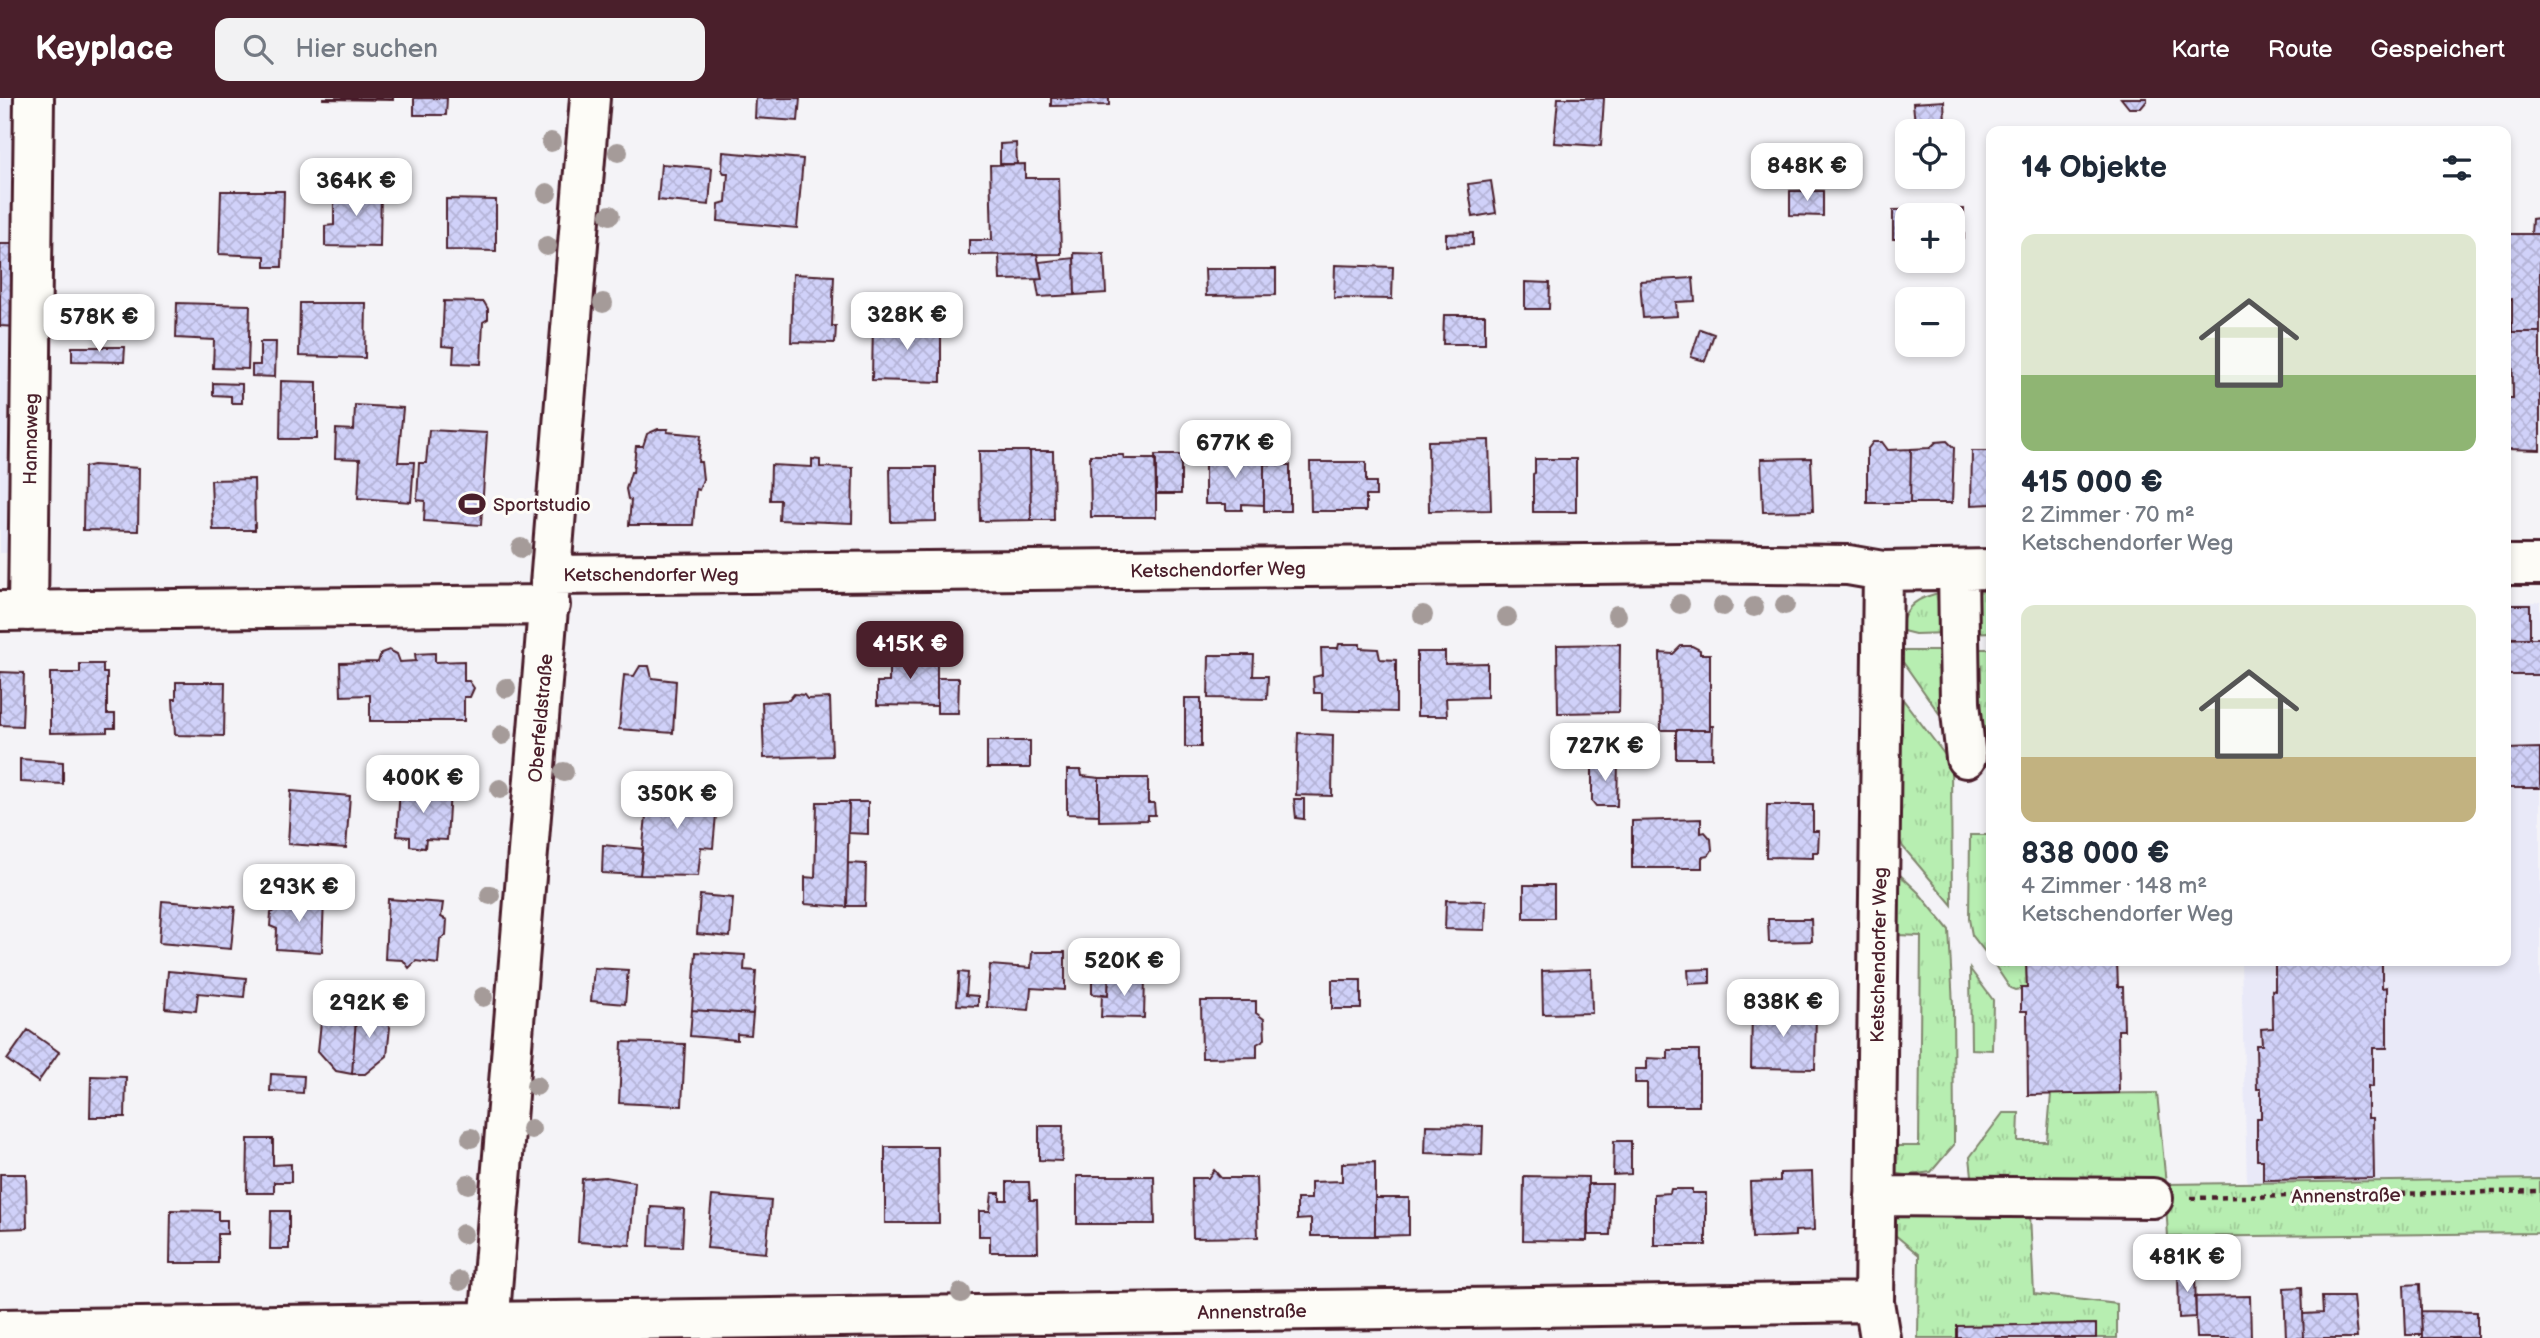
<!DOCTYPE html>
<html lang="de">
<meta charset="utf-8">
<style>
:root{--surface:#fff;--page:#f2f2f3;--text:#1f2937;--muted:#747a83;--accent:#4a1f2b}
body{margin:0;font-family:"Balsamiq Sans",sans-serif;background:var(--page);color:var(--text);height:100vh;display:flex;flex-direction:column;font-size:26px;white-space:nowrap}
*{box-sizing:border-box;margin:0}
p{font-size:23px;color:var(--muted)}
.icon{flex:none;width:38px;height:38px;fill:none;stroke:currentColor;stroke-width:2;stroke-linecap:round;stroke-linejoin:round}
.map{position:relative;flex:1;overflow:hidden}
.side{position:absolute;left:1986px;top:28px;width:525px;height:840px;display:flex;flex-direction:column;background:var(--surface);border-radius:14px;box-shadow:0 4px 10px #0003}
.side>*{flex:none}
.controls{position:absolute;left:1895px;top:21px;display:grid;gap:14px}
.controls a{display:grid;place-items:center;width:70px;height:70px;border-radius:14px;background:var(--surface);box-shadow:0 4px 10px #0003;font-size:35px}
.price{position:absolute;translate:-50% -60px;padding:0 16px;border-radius:14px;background:#fff;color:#222;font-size:23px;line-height:46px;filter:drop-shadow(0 2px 4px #0008)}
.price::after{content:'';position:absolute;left:50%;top:42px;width:21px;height:16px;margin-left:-10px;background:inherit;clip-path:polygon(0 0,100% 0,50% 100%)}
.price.on{background:var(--accent);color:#fff}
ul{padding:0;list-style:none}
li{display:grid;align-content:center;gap:14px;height:371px;padding:0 35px}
li span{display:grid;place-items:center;height:217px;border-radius:14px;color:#555}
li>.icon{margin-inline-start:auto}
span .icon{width:126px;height:126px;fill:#fffc;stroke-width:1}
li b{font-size:30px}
h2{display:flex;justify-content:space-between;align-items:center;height:84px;padding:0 35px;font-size:30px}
header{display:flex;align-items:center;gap:42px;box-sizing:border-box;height:98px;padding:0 35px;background:var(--accent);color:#fff}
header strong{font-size:33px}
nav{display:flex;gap:38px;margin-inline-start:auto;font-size:24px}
.search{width:490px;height:63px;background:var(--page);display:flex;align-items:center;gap:18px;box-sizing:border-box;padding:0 24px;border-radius:14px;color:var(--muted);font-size:26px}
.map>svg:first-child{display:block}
</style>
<header>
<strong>Keyplace</strong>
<div class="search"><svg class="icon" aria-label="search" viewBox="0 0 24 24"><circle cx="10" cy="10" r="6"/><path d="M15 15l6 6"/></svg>Hier suchen</div>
<nav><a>Karte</a><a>Route</a><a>Gespeichert</a></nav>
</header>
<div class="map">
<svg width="2540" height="1240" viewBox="0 0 2540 1240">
<defs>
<pattern id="grass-tufts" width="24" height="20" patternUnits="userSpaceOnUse" patternTransform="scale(1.75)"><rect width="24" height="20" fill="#b7eeb1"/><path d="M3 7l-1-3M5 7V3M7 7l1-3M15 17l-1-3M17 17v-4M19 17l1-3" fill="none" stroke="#9fcc98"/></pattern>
<pattern id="building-cross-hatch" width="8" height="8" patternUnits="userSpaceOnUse" patternTransform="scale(1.75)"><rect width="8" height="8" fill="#d0d1f9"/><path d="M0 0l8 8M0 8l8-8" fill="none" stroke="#b4b3d6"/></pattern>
</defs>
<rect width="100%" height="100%" fill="#f4f3f7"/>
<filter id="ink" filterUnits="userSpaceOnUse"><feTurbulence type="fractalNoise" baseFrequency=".0143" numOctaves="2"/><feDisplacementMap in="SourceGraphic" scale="14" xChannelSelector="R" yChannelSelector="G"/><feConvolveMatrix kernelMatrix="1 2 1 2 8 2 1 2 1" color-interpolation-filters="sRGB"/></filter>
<g filter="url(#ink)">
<!-- built -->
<path fill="#e9e9f8" d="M0,0h20l-4,455h-16z
M2540,504v577l-293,4 -6,-222h265v-358z"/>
<!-- grass -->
<path fill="url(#grass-tufts)" stroke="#80866e" stroke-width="2" d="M1991,493v41l-23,1 -1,-41z
M1943,494l4,41 -32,1 -16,-4c6,-26 20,-33 44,-38z
M1968,551h23v90l-22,1z
M1899,553h50l1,78 -52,-74z
M1898,599h3l50,66 1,142 -49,-58 -8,-17z
M1970,737h21l1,126 -20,-26 -3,-16z
M1894,771l25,24 30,37 4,76 1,127v12l-23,27c-11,1 -27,6 -37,0l1,-26h24l2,-210 -24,-1z
M1992,863h34l1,27 -12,2 -5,-2z
M1970,871l23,31 -1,50 -21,-1z
M2157,995l9,91 374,-5v54l-372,4 -3,-53 -192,1 -3,-28 33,-44h16l-1,28h29l4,-47z
M1923,1112l52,7 55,-2 4,79 83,10v34h-21l-1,-14 -138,2v12h-39l1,-83 -25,-21 -1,-17z"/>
<!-- building -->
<path fill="url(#building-cross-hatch)" stroke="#4a1f2b" stroke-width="2" d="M323,0h70v2l-70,-1z
M414,0h33l-1,17h-32z
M756,0h44l-2,23 -43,-3z
M1051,0h58v7l-58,1z
M1558,0h46l-3,48 -47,-3z
M2121,0h26v3l-6,7h-12z
M1944,3l1,21 -30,2 -2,-21z
M1016,45l1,21h-17v-20z
M723,54l80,7 -6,69 -79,-7 1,-17 7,-2 2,-29h-4l-2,-3z
M661,66l51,4 -3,37 -51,-5z
M1025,66v14h34l2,76 -92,1v-15h23l-2,-75z
M1491,83l5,32 -23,4 -5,-33z
M334,90h47l-1,59 -55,-1v-20l9,-1z
M221,93h63l-2,76h-17v-11l-46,-2z
M1790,93h33v25l-33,-1z
M446,101l50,1v51l-50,-1z
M1964,111v29h-11v-23h-45v24h-15v-29z
M2540,120v16h-9l1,-15z
M1473,135v12l-27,1v-12z
M2506,136h34v98h-28v-33h-6z
M0,146h20l-1,83 -19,-1z
M1074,155l30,1 2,39 -31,2z
M1037,156l5,25 -42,1 -1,-25z
M1074,160l1,37 -36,2 -3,-17 6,-1 -3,-17z
M1335,167l58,2 -1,32 -58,-1z
M1205,171h71v26l-70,1z
M793,176l41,2 -2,50h4l-1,17 -44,-1z
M1693,180l2,23 -19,1 1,14 -34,2 -3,-37z
M1525,184l25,1 -1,26h-24z
M444,203l40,1 4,7v10l-5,3 -2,42 -28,-1 1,-16 -12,-1z
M177,205l73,2 -2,64 -35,-1 1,-28 -38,-2z
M300,205h66l-1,55 -66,-2z
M1444,217h41v29h-42z
M873,224l68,1v59l-69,-2z
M1700,231l14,5 -9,27 -14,-4z
M2512,234h28v118l-34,-1v-51h7z
M260,244h16l-1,35 -23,-1v-11h8z
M72,249h53l-1,15 -52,-1z
M281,283l36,1v57h-37z
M213,285l29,1v19h-11v-7l-18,-1z
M355,307l48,3 -5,54h16l-3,40 -53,-4 2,-39 -25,-1 1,-29 18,1z
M658,331h10l-1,3 34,3 -3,27h3l2,17 -4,11 -3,-1 -3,36h-64l2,-25 -3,-1 -2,-10 5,-17h2l3,-26h7l4,-12z
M429,332l58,3 -6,92 -57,-4 1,-20 -8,-1 2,-37h7z
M1489,342l2,70 -62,1 -1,-70z
M1947,343l7,7 -2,55h-42l1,-54 19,-1 6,-6z
M1873,344h9l6,8 23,-1 -1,54h-43v-53z
M979,353h51l1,69 -51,1z
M1030,353h23l1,69h-23z
M1972,353h20v53l-21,1z
M1205,354l21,1 1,7h16v-8l21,1v52l-22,-1v6h-16v-6h-21z
M1090,357h33l1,4h32v58h-65z
M1155,357h26v39h-25z
M1811,360l2,53 -50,1 -2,-53z
M812,361l8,1v7l33,1 -1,55 -73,-3 1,-20h-10l1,-35 41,2z
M1535,361h41v53h-43v-38l2,-1z
M1310,364h56v20h10v14h-10v15h-55z
M1264,366l26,1v46h-26z
M93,367l46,3 -1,63 -55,-1 1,-63z
M890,369h46v54l-45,1z
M254,381l1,51h-42l-2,-50z
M2506,507h24v33l-24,1z
M2506,540h34v37h-34z
M1339,546h21v4l18,1 2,10 16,1v52l-74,-2v-17h-8l-1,-16 9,-2 -1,-27h17z
M1620,546l-1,68 -61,1 -1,-68z
M1681,548h11l8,4v4h10v76h-49l-1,-77 13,1z
M389,552l8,4 3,8 16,-1 -1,-7 20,-1v9l29,-1v20h5l5,7 -4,9h-6v24h-94v-26l-29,1 -1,-33 38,-1 3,-9z
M1417,554h28v12l42,-1v34l-41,1 1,18h-30z
M889,556h48v52l-60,-1v-23h12z
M1209,557h45l-1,21h15l-1,23 -59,-1z
M80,566h23v9h4v41h8v14h-8v4l-57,1v-60h30z
M640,568h9l3,12 24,3 -3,52 -54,-4 5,-54 10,1z
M0,574l24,1 -2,53 -22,-1z
M937,580h22l-1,35h-21z
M176,584h49l-1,54 -49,-1 -2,-36h3z
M794,596l10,1 3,4 23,-1 2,58 -68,2 -2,-56 27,-2z
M1185,600h16v49h-16z
M1710,628h3l-1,32h-36v-28h34z
M1298,635l35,2 -1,61 -36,-1z
M987,643h43v27h-43z
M2540,650v40h-34v-39z
M20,661l43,3v22l-43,-2z
M1592,662l26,1 -1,45h-21l-4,-5z
M1067,672h14l1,6 17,2v37l-32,-1z
M1099,680h49v25h6l1,12h-7v5l-49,1z
M649,688l69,6 -5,56 -12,-1 -3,29 -58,-1z
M400,689l50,3 -3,50 -21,-1 -1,9 -15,-2v-9l-13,-1z
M291,693l59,5 -4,52 -58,-4z
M1294,701h10v20l-8,-1z
M817,704h32l-2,105 -42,-3v-27l10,1z
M849,704h19v32l-20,-1z
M1767,707h46v26h6l-1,21h-5v6l-47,-1z
M1701,721v14l4,-1 6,7 1,11 -4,6 -6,1v11h-70v-47z
M603,747l40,4 -3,26 -38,-2z
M848,765l18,1 -1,42h-18z
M1524,787h30v33h-30z
M700,797l33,3 -3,39 -33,-3z
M279,798l45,3 -2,53 -46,-3 1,-20 -7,-3 1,-13 4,-3h3z
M388,801l55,4 -2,14 6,3 -1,15 -6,4 -2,25 -22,-3 -7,7 -6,-8 -18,-1z
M1446,802l40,1 -1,29 -40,-1z
M162,803l73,6 -4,42 -72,-6z
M1768,821h43l1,22 -43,1z
M696,854l49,3 -1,15 12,1 -3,43 -61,-4z
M1032,854h33v38l-34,-2 -2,22 -42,-3 3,-42 41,3z
M1092,862h17l-1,35 -16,-1z
M2026,863h91l1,26h5l1,43h-6l1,63 -91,2 -1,-84h-6v-23h6z
M2275,863h107v27l5,-1v61h-14v39l-5,-1v32h5l1,60 -111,2v-20h-6v-42h4v-29h-4l-1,-44h6l-1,-16 12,-1 -1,-38 3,1z
M594,870l34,2 -3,34 -34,-3z
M1591,871l1,44 -49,1 -1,-43z
M1710,871v14l-21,1 -1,-14z
M168,873l78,7 -2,19 -46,-4 -2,18 -31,-3z
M959,874l9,1 -2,22 12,1v10l-21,-1z
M1109,878l36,1 -1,41 -43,-1 1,-23 6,1z
M1332,882h29v29h-29z
M1201,903h55v12l8,6 1,20 -8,5v13l-55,1z
M342,904l15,3 -5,69 -16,-3 -18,-20 3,-29z
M357,907h13l20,22 -3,29 -22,18h-13z
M692,912l61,4 -2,21 -14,-1v6l-47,-4z
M1752,912l64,1 -1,58 -64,-1z
M28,932l31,22 -21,30 -31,-22z
M622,944l63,2 -3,62 -63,-3z
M1668,952h31v56h-52v-23h-12v-14h12v-11l21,1z
M271,976l33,2 -1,17 -33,-2z
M91,978l35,1 -1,40h-35z
M1426,1027l57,1 -1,29 -57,-2z
M1039,1028h24l-1,35 -23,-1z
M248,1041h25v26l18,-1v18h-17v11h-27z
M1614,1043h17v33l-18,1z
M885,1049h53l1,76h-54z
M1375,1064v74h-64v-17l-14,1v-21h14v-17l31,-1v-18z
M1214,1072l7,8h35l2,59 -65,1 -1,-60h16z
M1812,1074l2,58 -19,1v5l-43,2 -2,-56 30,-1v-8z
M0,1076h26l1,54 -27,1z
M1077,1078h77l1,48h-78z
M1524,1078l64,1 -1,64 -64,-1z
M605,1079l30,5 -5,63 -52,-3 4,-63z
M1007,1084h22l1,18h7l1,52h-48v-16h-11v-25h11l2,-18h8v7h7z
M1588,1086h24l-2,51h-22z
M1671,1091h21v4h14v52h-52v-51l16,-1z
M712,1098l59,5 -5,52 -59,-5z
M1375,1100h34v37l-34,1z
M651,1109l33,2 -2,38 -33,-1z
M171,1112l47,1v9h9v14h-9v29h-48z
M271,1113h18v38h-19z
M2195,1171l1,48 -17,1 -1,-48z
M2420,1186l2,51h-16l-2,-50z
M2302,1189l2,51h-18l-2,-50z
M2250,1198l1,42h-54l-2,-41z
M2322,1199h31l4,41h-53l-1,-24 20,-1z
M2421,1213l56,1v26h-55z
M2096,1226v14h-139v-12z"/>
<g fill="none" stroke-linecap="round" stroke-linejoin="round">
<!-- minor casing -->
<g stroke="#4a1f2b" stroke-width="44">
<path id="minor" d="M2506,467h34
M1958,472l2,133 6,55
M552,477l1129,-12 167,2 35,6 109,-2
M0,513l550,-6
M28,513l6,-513
M1875,1098l278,2
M0,1231l1874,-27
M488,1240l102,-1240
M1880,1240l-6,-36 9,-731"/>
</g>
<!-- path -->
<path stroke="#4a1f2b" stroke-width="4.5" stroke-dasharray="5 5" stroke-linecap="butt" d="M2191,1100l349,-7"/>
<!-- minor -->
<use href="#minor" stroke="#fdfcf7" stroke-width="38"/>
</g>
<!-- trees -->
<g fill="#a59b99">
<circle cx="551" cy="44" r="10"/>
<circle cx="618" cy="54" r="10"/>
<circle cx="547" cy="95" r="10"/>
<circle cx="610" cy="117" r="10"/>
<circle cx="547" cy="148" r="10"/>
<circle cx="603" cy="205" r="10"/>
<circle cx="521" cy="450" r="10"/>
<circle cx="1680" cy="506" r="10"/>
<circle cx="1785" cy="507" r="10"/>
<circle cx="1723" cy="508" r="10"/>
<circle cx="1754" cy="509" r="10"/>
<circle cx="1423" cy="517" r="10"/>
<circle cx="1617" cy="517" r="10"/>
<circle cx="1507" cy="519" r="10"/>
<circle cx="506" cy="590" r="10"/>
<circle cx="502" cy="637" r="10"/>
<circle cx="564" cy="674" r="10"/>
<circle cx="500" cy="691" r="10"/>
<circle cx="490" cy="797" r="10"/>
<circle cx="483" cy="899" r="10"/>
<circle cx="536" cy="988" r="10"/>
<circle cx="531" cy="1031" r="10"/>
<circle cx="471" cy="1040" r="10"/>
<circle cx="468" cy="1086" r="10"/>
<circle cx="463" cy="1136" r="10"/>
<circle cx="460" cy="1183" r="10"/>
<circle cx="961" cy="1195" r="10"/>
</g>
</g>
<!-- icons -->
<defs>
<g id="stadium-bare" transform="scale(2.1)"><path d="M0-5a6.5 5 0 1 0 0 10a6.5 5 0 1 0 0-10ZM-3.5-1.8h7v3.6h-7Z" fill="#4a1f2b" stroke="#fdfcf7" stroke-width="2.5" paint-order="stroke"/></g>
</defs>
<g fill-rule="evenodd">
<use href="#stadium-bare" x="472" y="406"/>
</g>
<g text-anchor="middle" stroke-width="6" stroke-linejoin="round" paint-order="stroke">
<!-- street labels -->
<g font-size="19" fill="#4a1f2b" stroke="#fdfcf7">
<text transform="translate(30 341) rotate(-89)" y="7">Hannaweg</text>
<text transform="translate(1218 471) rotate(-1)" y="7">Ketschendorfer Weg</text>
<text x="651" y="483">Ketschendorfer Weg</text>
<text transform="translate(540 620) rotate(-85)" y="7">Oberfeldstraße</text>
<text transform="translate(1878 857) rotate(-89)" y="7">Ketschendorfer Weg</text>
<text transform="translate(2346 1097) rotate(-1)" y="7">Annenstraße</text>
<text transform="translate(1252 1213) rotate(-1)" y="7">Annenstraße</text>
</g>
<!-- poi labels -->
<g font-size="19" fill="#4a1f2b" stroke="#fdfcf7" text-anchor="start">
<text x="493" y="413">Sportstudio</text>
</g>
</g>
</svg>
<div class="controls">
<a><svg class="icon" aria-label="locate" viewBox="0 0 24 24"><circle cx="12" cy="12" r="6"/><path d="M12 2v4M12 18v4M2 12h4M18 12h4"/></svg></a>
<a>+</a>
<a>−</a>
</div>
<b class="price" style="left:1807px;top:105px">848K €</b>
<b class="price" style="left:356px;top:120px">364K €</b>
<b class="price" style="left:907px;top:254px">328K €</b>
<b class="price" style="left:99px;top:256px">578K €</b>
<b class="price" style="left:1235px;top:382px">677K €</b>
<b class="price on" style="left:910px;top:583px">415K €</b>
<b class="price" style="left:1605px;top:685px">727K €</b>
<b class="price" style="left:423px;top:717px">400K €</b>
<b class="price" style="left:677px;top:733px">350K €</b>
<b class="price" style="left:299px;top:826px">293K €</b>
<b class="price" style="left:1124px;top:900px">520K €</b>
<b class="price" style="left:1783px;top:941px">838K €</b>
<b class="price" style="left:369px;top:942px">292K €</b>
<b class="price" style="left:2187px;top:1196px">481K €</b>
<section class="side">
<h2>14 Objekte<svg class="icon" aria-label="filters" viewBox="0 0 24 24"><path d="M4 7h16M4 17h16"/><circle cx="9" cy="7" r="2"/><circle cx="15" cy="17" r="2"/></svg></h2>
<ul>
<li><span style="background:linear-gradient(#dfe7d0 65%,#8fb573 0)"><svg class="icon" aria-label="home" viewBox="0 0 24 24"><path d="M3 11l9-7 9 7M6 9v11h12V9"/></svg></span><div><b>415 000 €</b><p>2 Zimmer · 70 m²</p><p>Ketschendorfer Weg</p></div></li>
<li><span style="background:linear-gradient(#dfe7d0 70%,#c2b280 0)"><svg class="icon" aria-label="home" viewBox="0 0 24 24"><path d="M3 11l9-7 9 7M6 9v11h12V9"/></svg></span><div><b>838 000 €</b><p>4 Zimmer · 148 m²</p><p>Ketschendorfer Weg</p></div></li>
</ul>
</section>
</div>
